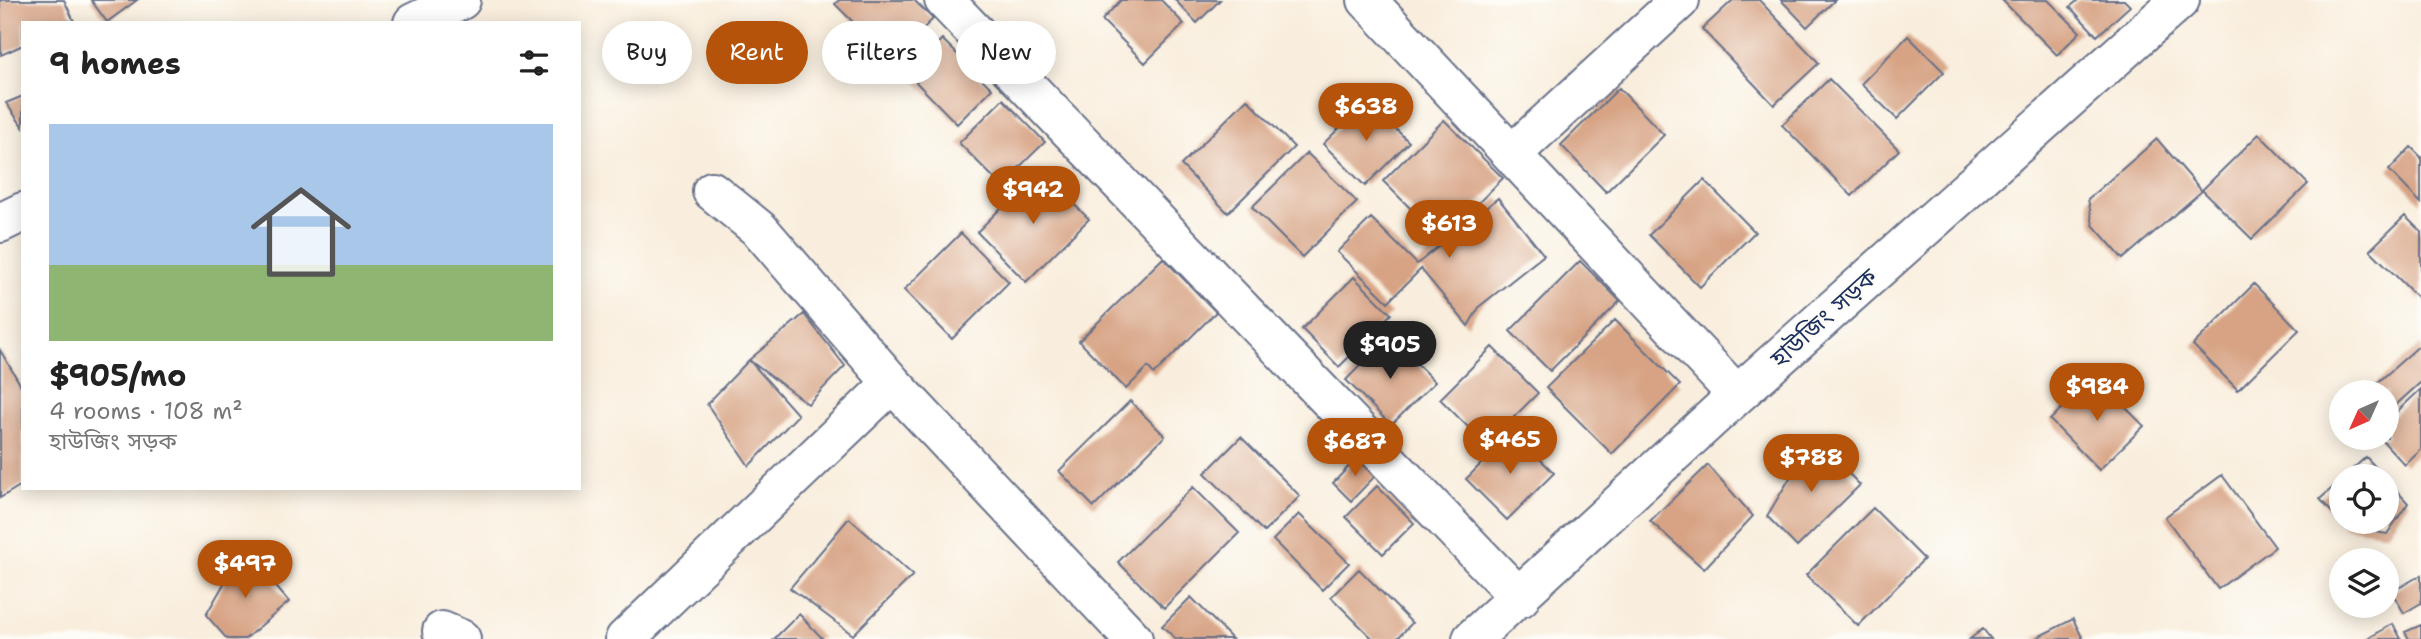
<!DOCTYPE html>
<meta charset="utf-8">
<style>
:root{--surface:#fff;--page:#f2f2f2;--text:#222;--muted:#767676;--line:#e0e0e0;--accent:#b45309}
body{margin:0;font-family:"Shantell Sans","Noto Sans Bengali",sans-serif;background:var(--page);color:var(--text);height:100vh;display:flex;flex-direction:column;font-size:26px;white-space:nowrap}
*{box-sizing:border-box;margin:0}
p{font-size:23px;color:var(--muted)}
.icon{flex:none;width:38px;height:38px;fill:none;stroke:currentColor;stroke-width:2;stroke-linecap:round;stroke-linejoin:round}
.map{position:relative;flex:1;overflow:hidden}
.panel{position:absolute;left:21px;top:21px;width:560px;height:469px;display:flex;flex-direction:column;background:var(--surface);border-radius:0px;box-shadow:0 4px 18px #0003}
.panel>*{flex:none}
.hud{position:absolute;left:602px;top:21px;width:665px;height:63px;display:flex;gap:14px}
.needle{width:46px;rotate:225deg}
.buttons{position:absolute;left:2329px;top:380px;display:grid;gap:14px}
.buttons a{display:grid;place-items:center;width:70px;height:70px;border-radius:50%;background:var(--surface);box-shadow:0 4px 18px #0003;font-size:35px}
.price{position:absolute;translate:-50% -60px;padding:0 16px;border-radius:24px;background:var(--accent);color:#fff;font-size:23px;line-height:46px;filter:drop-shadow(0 2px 4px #0008)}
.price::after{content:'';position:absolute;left:50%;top:42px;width:21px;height:16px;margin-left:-10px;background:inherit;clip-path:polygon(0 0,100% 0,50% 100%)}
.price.current{background:#222;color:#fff}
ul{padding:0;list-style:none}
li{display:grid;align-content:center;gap:14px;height:371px;padding:0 28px}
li+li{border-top:2px solid var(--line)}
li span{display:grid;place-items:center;height:217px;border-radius:0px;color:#555}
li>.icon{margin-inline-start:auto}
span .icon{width:126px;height:126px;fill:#fffc;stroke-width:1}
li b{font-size:30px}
h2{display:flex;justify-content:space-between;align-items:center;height:84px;padding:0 28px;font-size:30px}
.chip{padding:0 24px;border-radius:32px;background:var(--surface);box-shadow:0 4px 18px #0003;font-size:24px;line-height:63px}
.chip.current{background:var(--accent);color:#fff}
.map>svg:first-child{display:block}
</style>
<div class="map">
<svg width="2421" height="639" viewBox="0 0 2421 639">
<rect width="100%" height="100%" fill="#fdfcf7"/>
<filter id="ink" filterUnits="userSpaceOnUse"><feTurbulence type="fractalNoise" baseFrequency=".0143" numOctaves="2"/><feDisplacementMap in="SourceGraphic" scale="14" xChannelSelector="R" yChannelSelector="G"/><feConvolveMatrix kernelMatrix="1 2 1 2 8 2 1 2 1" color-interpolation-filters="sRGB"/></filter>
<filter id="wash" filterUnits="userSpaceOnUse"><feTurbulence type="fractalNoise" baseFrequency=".00686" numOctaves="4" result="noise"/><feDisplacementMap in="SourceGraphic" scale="28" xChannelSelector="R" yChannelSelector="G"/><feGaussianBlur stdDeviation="1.57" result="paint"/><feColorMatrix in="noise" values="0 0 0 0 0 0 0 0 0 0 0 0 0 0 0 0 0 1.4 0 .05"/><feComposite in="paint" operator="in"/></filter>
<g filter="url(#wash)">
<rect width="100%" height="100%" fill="#f9eedd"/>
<g id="blocks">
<!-- building -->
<path fill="#d7a384" d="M0,0h64l10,21 -51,2v22l-22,10z
M91,0h46l-30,22z
M839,0h75l19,19 -42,41 -56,-56z
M1121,0h40l23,24 -39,39 -43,-43z
M1175,0h45l-23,23z
M1733,0h26l60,63 -45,42 -72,-76z
M1781,0h54l-28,27z
M2002,0h46l32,32 -23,23z
M2078,0h46l6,6 -33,30 -27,-29z
M1908,36l36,36 -47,47 -36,-35z
M942,39l50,50 -35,35 -49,-50z
M1829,79l70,71 -47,46 -70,-71z
M1619,88l45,47 -58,57 -45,-47z
M23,96v31l-17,-24z
M1003,99l42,43 -44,43 -42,-42z
M1247,99l47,48 -66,66 -47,-48z
M1367,101l42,41 -44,44 -42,-42z
M1444,120l59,58 -61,62 -59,-59z
M2259,134l49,50 -56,55 -50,-49z
M2157,139l45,52 -79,68 -30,-34 -5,-26z
M2411,147l10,10v46l-32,-33z
M1307,153l50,49 -55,55 -50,-50z
M1039,170l50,49 -63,63 -49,-50z
M1704,180l51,52 -55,55 -51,-52z
M1498,198l46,57 -64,51 -12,20 -47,-57 -33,33 -51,-50 34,-34 46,46z
M2405,216l16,16v69l-51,-51z
M961,233l48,49 -57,57 -48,-49z
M1163,258l53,54 -62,62 -6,-7 -22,22 -47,-48z
M1580,261l40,40 -70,70 -40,-40z
M1354,277l37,37 -52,53 -37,-38z
M2254,284l45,46 -61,60 -45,-45z
M804,314l41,52 -37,38 -59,-44 49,55 -49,51 -42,-62 42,-44z
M1615,320l65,65 -68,69 -66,-66z
M1389,336l46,46 -44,43 -45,-45z
M2421,344v38l-34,31v-21h-20z
M1492,347l46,46 -52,52 -46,-46z
M0,350l23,39v95l-23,14z
M2094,376l50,50 -45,44 -49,-50z
M2421,389v61l-16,15 -25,-27h7v-17z
M1130,401l35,35 -71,71 -35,-36z
M1513,432l41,41 -47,47 -41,-41z
M1241,437l59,59 -36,36 -59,-59z
M1814,438l46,47 -63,62 -30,-31z
M1359,456l18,18 -26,27 -18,-18z
M2366,457l18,19h-39z
M1708,465l45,51 -49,53 -54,-48z
M2222,475l53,72 -57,42 -53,-72z
M2342,479v43h45v-42l21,23 -21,31 -42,-7 -25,-28z
M1377,486l37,37 -31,31 -37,-37z
M1193,487l46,46 -75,75 -46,-46z
M1873,508l51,51 -66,67 -52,-51z
M1299,514l50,49 -27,27 -49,-50z
M849,518l64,57 -60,60 -63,-47z
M244,549l45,53 -44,37h-18l-21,-24z
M1359,569l53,54 -15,16h-24l-42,-42z
M2421,575v28l-17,10 -12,-21z
M1191,597l41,42h-56l-14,-13z
M799,614l24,25h-49z
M2073,619l10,20h-49z
M2393,624l8,15h-34z
M2421,625v14h-12l-4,-7z
M1983,629l8,10h-21z"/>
</g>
</g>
<g filter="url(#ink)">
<use href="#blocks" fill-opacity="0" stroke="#69728a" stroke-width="2"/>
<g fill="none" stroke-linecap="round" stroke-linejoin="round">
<!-- minor casing -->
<g stroke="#69728a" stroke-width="42">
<path id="minor" d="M944,0l576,598
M1367,0l370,395
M413,23l48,-23
M1512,154l168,-154
M712,191l48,39 132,153 241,256
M0,223l23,-11
M442,631l19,8
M625,639l267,-256
M1472,639l265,-244 443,-395"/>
</g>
<!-- minor -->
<use href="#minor" stroke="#fff" stroke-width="38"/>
</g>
</g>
<g text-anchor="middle" stroke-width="5" stroke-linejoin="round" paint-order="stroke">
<!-- street labels -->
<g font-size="24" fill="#1b2f5e" stroke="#fdfcf7">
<text transform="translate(1824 318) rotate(-42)" y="8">হাউজিং সড়ক</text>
</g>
</g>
</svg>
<div class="buttons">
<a><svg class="needle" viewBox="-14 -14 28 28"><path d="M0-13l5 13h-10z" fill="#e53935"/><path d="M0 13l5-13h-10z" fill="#767676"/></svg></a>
<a><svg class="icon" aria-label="locate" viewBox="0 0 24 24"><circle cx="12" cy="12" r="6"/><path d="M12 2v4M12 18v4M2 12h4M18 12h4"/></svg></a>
<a><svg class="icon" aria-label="layers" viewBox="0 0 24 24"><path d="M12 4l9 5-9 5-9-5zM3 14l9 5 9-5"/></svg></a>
</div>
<b class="price" style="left:1366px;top:143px">$638</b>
<b class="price" style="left:1033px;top:226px">$942</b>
<b class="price" style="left:1449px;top:260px">$613</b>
<b class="price current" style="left:1390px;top:381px">$905</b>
<b class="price" style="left:2097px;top:423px">$984</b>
<b class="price" style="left:1510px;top:476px">$465</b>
<b class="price" style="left:1355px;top:478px">$687</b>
<b class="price" style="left:1811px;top:494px">$788</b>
<b class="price" style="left:245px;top:600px">$497</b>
<div class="hud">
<a class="chip">Buy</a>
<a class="chip current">Rent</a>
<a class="chip">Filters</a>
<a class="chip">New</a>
</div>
<section class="panel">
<h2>9 homes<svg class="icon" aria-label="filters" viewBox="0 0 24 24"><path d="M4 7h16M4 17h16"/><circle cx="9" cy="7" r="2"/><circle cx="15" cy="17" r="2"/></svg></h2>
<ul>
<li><span style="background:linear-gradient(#a9c7e8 65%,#8fb573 0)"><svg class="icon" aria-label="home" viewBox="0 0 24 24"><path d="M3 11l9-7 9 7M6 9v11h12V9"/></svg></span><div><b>$905/mo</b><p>4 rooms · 108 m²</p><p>হাউজিং সড়ক</p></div></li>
</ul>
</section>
</div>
